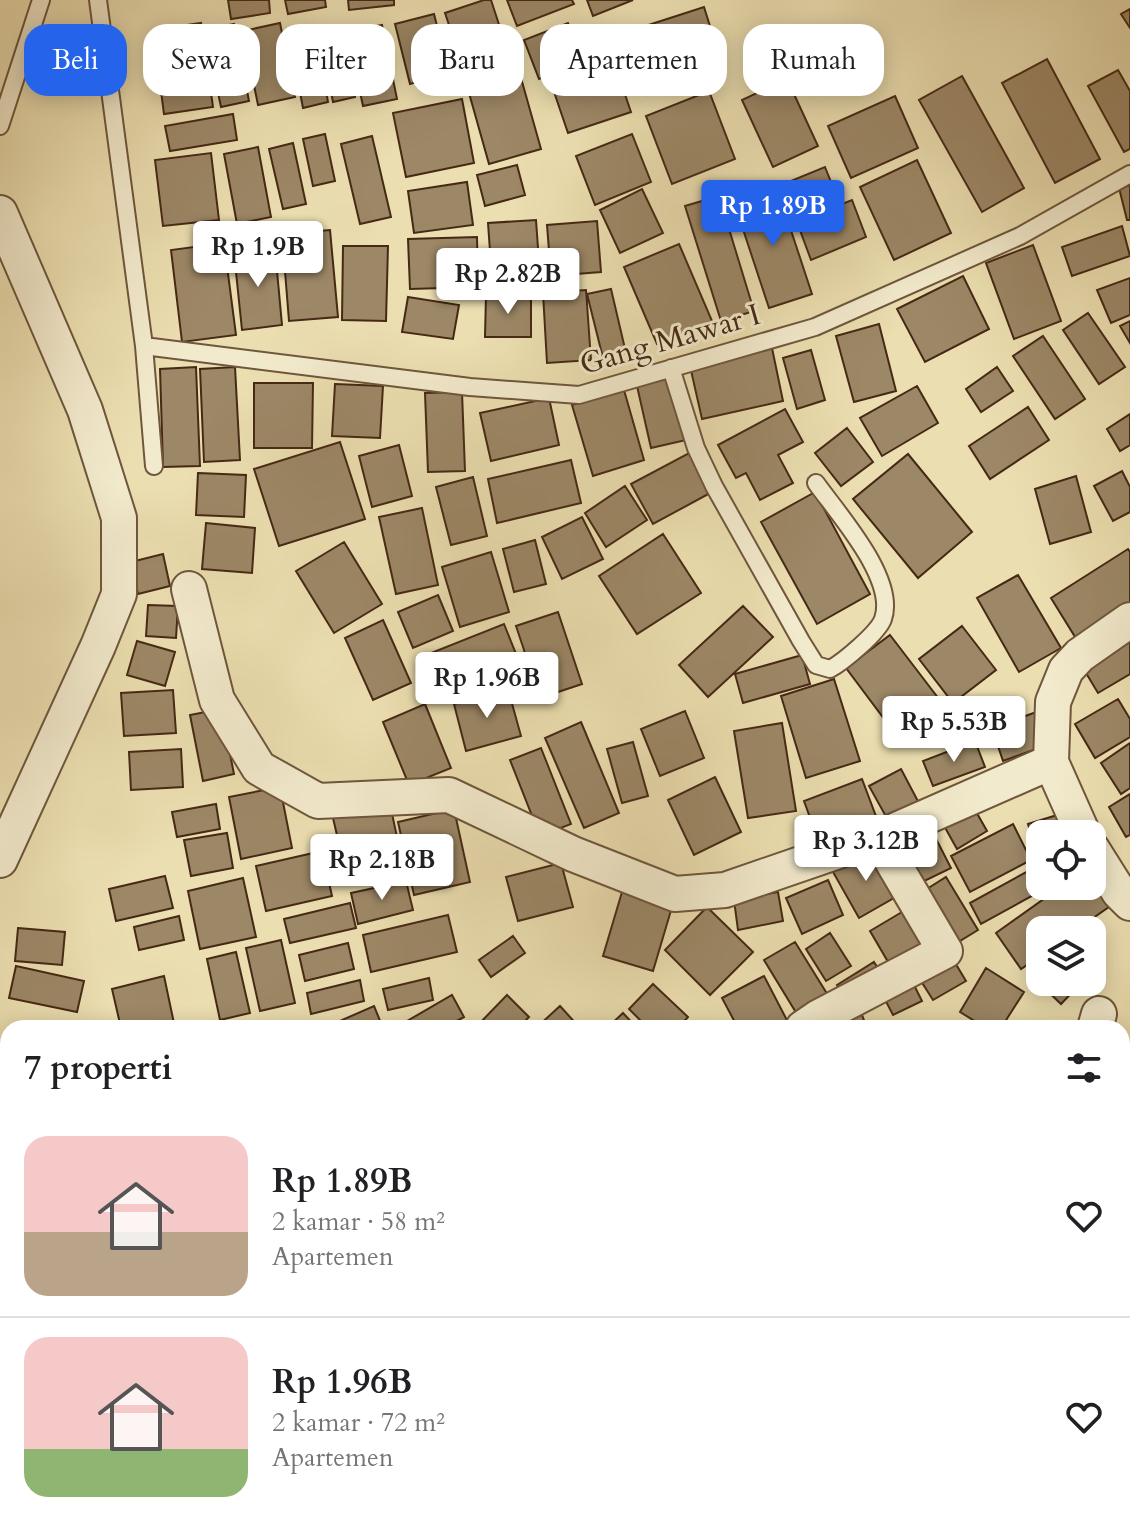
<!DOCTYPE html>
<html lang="id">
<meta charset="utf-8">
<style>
:root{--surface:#fff;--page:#f6f6f6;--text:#202124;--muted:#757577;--line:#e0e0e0;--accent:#2563eb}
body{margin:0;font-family:Cardo,serif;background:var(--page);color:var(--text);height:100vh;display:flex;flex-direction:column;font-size:30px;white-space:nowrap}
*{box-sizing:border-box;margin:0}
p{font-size:26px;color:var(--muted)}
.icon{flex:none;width:44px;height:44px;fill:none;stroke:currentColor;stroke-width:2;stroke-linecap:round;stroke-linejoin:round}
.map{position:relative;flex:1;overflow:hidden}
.side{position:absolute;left:0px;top:1020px;width:1130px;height:512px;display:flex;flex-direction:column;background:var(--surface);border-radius:24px 24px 0 0;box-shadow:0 4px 20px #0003}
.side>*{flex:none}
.guide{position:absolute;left:24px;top:24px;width:1082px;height:72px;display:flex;gap:16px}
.controls{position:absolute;left:1026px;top:820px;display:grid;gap:16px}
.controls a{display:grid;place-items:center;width:80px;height:80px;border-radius:16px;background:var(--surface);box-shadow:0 4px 20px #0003;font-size:40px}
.price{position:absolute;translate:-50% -68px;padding:0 18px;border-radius:8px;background:#fff;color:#222;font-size:26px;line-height:52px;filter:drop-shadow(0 2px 4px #0008)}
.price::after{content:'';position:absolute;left:50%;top:48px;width:24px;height:18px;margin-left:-12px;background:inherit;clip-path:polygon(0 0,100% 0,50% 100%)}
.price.active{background:var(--accent);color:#fff}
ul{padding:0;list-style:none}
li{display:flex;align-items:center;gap:24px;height:200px;padding:0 24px}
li+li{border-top:2px solid var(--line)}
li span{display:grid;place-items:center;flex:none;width:224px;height:160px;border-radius:24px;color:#555}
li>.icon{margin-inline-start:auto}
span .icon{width:96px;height:96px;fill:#fffc;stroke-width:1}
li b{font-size:34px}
h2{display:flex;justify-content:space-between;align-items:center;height:96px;padding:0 24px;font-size:34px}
.chip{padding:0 28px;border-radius:24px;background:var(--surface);box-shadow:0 4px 20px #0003;font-size:28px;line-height:72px}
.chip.active{background:var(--accent);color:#fff}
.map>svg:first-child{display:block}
</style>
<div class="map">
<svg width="1130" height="1532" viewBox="0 0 1130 1532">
<rect width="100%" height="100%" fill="#ebdeb0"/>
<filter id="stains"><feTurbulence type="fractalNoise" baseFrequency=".0025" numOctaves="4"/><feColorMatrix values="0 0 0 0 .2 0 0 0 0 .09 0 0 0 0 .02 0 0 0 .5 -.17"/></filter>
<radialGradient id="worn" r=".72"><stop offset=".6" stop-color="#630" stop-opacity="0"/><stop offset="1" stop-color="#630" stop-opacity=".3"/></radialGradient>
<!-- building -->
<path fill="#9c8766" stroke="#462915" stroke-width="2" d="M228,0h41l1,13 -39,6z
M285,0h40l1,7 -38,7z
M348,0h46v5l-45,5z
M484,0h7l14,43 -45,15 -15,-45z
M507,0h65l2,4 -57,22z
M587,0h46l-40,16z
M704,7l20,64 -77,24 -20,-63z
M1130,9v19l-9,-14z
M434,14l15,59 -39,11 -15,-60z
M201,23l12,84 -49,7 -11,-84z
M280,23l15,74 -37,8 -15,-74z
M568,23l15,39 -44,17 -15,-39z
M234,24l15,77 -28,6 -16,-77z
M382,25l15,74 -34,7 -16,-74z
M316,36l12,66 -25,6 -13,-67z
M343,36l12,61 -22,5 -12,-61z
M1047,59l53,100 -45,24 -53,-100z
M615,65l16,47 -63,21 -16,-47z
M1118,70l12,21v58l-6,3 -36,-66z
M962,76l62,112 -42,24 -63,-112z
M521,78l20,71 -52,15 -20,-71z
M787,79l31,67 -45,21 -31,-67z
M709,91l26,68 -63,25 -26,-68z
M895,96l23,52 -67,30 -23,-52z
M462,99l12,64 -68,14 -13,-64z
M233,114l4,26 -67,11 -5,-25z
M325,134l10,47 -22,5 -10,-47z
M632,134l19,48 -56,23 -19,-49z
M372,136l19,81 -31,7 -19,-80z
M293,143l13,61 -23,5 -14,-60z
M258,147l13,70 -34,7 -13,-70z
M211,153l8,67 -56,6 -8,-66z
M917,160l34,73 -57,27 -34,-73z
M517,165l8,30 -40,11 -8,-31z
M825,167l12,30 -43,18 -13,-30z
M467,182l6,43 -59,8 -6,-42z
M1130,185v35h-3l-8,-32z
M777,188l35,106 -43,14 -35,-106z
M642,189l21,44 -43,20 -20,-43z
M719,196l35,115 -33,10 -36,-115z
M852,200l14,37 -55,23 -14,-38z
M536,220l4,56 -48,3 -4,-56z
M597,221l4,51 -50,4 -4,-51z
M1122,226l8,30 -58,20 -10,-29z
M330,230l8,87 -49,4 -7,-87z
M477,237l1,50 -68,2 -2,-50z
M224,243l12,92 -54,7 -11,-92z
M679,244l33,77 -55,23 -33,-77z
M1033,245l28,76 -47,18 -28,-76z
M343,246h45l-2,75 -44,-1z
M275,249l7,76 -40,5 -8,-77z
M963,276l26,53 -64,33 -28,-53z
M1130,278v37l-19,8 -14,-33z
M611,289l15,64 -23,5 -16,-64z
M586,290l5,70 -44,3 -4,-70z
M486,295l45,1v41h-46z
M408,297l51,8 -6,34 -51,-7z
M1088,313l37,54 -26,17 -36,-54z
M1130,321v22l-10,-17z
M879,324l17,67 -42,11 -18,-66z
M1043,336l42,63 -30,20 -42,-63z
M772,348l11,53 -81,18 -12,-53z
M811,350l14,50 -28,9 -14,-51z
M196,367l4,99 -37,1 -3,-98z
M235,367l5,93 -36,2 -4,-93z
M997,367l16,24 -32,21 -15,-23z
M671,378l15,62 -35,8 -14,-62z
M254,383h59l-1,65h-58z
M335,384l48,2 -3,52 -48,-2z
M917,386l21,37 -56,33 -22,-38z
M624,390l20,70 -51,16 -21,-71z
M462,392l3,79 -37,1 -3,-79z
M549,398l10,47 -68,16 -11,-48z
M1028,407l21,33 -59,39 -21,-33z
M785,409l18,33 -25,13 15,28 -33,17 -14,-27 -10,5 -18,-33z
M1130,414v31l-10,6 -13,-22z
M847,428l26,34 -32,24 -26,-33z
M340,442l25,77 -86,27 -25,-77z
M399,445l13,51 -40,11 -13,-51z
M691,452l21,40 -59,32 -22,-40z
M908,454l64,78 -54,46 -65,-79z
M571,460l10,43 -84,20 -9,-44z
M1122,471l8,16v25l-17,9 -19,-35z
M198,473l48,2 -2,42 -48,-2z
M1076,476l15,56 -41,12 -15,-55z
M473,477l14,59 -36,9 -15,-58z
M625,486l22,34 -41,27 -21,-34z
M815,492l55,102 -53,30 -56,-102z
M422,508l16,77 -42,9 -17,-77z
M582,517l21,42 -41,20 -20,-42z
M206,523l49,5 -3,45 -50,-4z
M663,534l38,59 -64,41 -38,-58z
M535,540l11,44 -32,8 -11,-43z
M344,542l38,62 -48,29 -38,-62z
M1128,549l2,3v54l-53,34 -26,-42z
M491,552l18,60 -49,15 -18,-60z
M163,554l7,32 -32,8 -7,-32z
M1018,575l43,73 -42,24 -42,-74z
M438,595l15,36 -40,17 -15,-36z
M148,605l30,1 -2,32 -30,-2z
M743,606l30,31 -65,60 -29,-32z
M558,612l24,72 -42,14 -24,-72z
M383,620l28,63 -38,17 -28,-62z
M504,624l16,40 -74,28 -15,-39z
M962,626l34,44 -43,33 -34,-44z
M890,635l52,68 -45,33 -51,-68z
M1130,639v35l-32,19 -15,-25z
M137,641l38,11 -10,34 -38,-11z
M802,655l8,29 -67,19 -8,-29z
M834,679l26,82 -54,17 -25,-82z
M508,689l13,47 -55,15 -12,-47z
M173,690l3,43 -52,3 -3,-43z
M1118,699l12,20v18l-35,21 -20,-34z
M425,704l26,64 -42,17 -26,-63z
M221,709l13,65 -31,7 -13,-66z
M685,711l19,47 -44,18 -19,-47z
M1039,711l11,33 -47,17 -11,-33z
M581,722l38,91 -35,15 -39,-90z
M782,723l14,88 -48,7 -14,-87z
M975,741l10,26 -52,19 -10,-25z
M633,742l15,54 -26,7 -15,-54z
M1130,743v45l-9,6 -20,-31z
M541,748l30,76 -31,12 -30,-76z
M181,749l2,38 -52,3 -2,-38z
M901,769l19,36 -31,17 -20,-36z
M715,777l26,55 -47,23 -26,-55z
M862,779l15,40 -58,23 -15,-41z
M280,787l12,61 -51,11 -12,-62z
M1130,794v41l-4,2 -17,-30z
M216,804l4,25 -43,8 -5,-25z
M390,804l12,57 -56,13 -13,-56z
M974,808l13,23 -30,18 -14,-25z
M454,809l16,73 -56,13 -16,-73z
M1057,815l5,19h-22v10l-6,1 -6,-21z
M1013,824l18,36 -61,32 -19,-36z
M929,825l22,43 -41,20 -21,-44z
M227,833l6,35 -42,8 -7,-36z
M874,849l25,46 -40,23 -26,-46z
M322,851l10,45 -66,15 -10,-45z
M561,863l12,44 -55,14 -12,-44z
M1092,868l24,34 -40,28h-36v26l-19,13 -25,-36 66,-47h30z
M1028,871l11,21 -58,32 -11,-21z
M165,876l8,32 -57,13 -7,-32z
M946,877l32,53 -28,17 -31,-53z
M243,878l13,59 -56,12 -12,-58z
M828,880l15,35 -41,19 -16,-36z
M406,881l7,29 -55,14 -7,-31z
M622,892l50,15 -19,64 -50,-15z
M778,892l5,29 -45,9 -4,-30z
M350,903l6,25 -66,15 -6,-24z
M912,906l24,40 -42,26 -24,-41z
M707,907l46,45 -43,43 -45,-45z
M448,915l9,37 -86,20 -8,-37z
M179,916l5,24 -45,10 -5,-23z
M18,928l47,4 -3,33 -47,-4z
M830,933l21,33 -25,15 -20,-32z
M513,936l12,17 -34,24 -12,-17z
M281,940l14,63 -35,8 -14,-63z
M795,942l39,63 -31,19 -39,-64z
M348,943l6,26 -49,12 -6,-26z
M236,952l14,61 -30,7 -13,-61z
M954,961l12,20 -33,19 -12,-19z
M874,962l10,16 -37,23 -10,-16z
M16,966l68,15 -7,31 -68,-14z
M986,968l38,24 -23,36h-15l-26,-16z
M909,975l13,26 -29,14 -13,-25z
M1040,975v7h42l-21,22 -26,-25z
M164,976l11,52h-54l-9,-39z
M764,976l27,52h-53l-16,-30z
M429,978l4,22 -45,10 -5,-21z
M360,980l4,21 -53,13 -4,-21z
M653,984l35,33 -10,11h-30l-19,-19z
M452,995l12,22 -20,11h-49z
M507,995l22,22 -11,11h-43z
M857,1002l10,26h-44z
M374,1006l9,22h-59z
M560,1006l20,22h-44z
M623,1013l14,15h-30z
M316,1023l1,5h-25z
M8,1086v46l-8,-36v-8z
M1122,1186l8,3v24l-7,21z
M1122,1389l8,3v140h-78l3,-8h67z
M312,1524h18l-14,8z
M347,1524h37l4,8h-56z
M436,1524h49l2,8h-75z
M604,1524h48l4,8h-48z
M699,1526l52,5v1h-52z"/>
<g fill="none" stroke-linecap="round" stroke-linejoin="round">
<!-- service casing -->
<g stroke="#6f563c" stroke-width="20">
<path id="service" d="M98,0l46,346 10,120
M0,126l41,-126
M144,346l326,41 109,8 236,-68 205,-91 110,-62
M671,368l25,80 18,38 87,155 15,24 14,4c13,-7 48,-36 53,-50 14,-40 -45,-105 -67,-136"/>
</g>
<!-- minor casing -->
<g stroke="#6f563c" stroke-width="38">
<path id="minor" d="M0,213l85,197 34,108v76l-21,52 -98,214
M189,589l28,111 42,68 59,33 131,-6 124,59 102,40 50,-4 160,-55 166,-73
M1083,834l-32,-72 2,-60 13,-32 14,-15 50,-35
M1092,849l27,43 11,11
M803,1028l16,-11 126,-66 -67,-114
M1095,1028l4,-14
M1122,1244l8,3
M0,1463l8,7
M69,1524l9,8
M507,1524l5,8
M559,1532l4,-8"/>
</g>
<!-- service -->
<use href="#service" stroke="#f2eacc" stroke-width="16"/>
<!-- minor -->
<use href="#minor" stroke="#f2eacc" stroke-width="34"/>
</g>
<g text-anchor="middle" stroke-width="6" stroke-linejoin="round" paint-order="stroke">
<!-- street labels -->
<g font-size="30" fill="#462915" stroke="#f2eacc">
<text transform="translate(670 339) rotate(-16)" y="10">Gang Mawar I</text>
</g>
</g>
<rect width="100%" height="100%" filter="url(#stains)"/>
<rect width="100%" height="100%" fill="url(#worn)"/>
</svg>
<div class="controls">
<a><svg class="icon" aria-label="locate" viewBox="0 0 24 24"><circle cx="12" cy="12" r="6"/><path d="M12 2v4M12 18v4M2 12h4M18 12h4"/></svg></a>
<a><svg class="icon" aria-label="layers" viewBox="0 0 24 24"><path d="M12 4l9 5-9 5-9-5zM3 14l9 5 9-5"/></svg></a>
</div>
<b class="price active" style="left:773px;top:248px">Rp 1.89B</b>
<b class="price" style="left:258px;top:289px">Rp 1.9B</b>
<b class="price" style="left:508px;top:316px">Rp 2.82B</b>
<b class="price" style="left:487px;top:720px">Rp 1.96B</b>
<b class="price" style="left:954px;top:764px">Rp 5.53B</b>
<b class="price" style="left:866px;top:883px">Rp 3.12B</b>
<b class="price" style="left:382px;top:902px">Rp 2.18B</b>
<div class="guide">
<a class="chip active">Beli</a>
<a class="chip">Sewa</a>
<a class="chip">Filter</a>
<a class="chip">Baru</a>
<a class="chip">Apartemen</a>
<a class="chip">Rumah</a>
</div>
<section class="side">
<h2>7 properti<svg class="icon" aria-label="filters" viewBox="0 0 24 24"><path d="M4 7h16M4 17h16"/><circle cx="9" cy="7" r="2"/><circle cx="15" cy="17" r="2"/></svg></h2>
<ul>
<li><span style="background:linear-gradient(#f6c9c9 60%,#b9a48a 0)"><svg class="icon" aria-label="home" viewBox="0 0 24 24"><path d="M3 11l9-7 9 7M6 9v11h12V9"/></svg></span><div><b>Rp 1.89B</b><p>2 kamar · 58 m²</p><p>Apartemen</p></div><svg class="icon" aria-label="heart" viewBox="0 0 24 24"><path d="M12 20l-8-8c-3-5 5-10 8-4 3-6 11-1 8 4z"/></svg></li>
<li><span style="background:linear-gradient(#f6c9c9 70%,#8fb573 0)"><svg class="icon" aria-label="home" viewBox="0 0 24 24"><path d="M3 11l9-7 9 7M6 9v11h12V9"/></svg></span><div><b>Rp 1.96B</b><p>2 kamar · 72 m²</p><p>Apartemen</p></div><svg class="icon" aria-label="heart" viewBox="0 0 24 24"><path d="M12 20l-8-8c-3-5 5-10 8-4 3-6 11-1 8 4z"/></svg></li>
</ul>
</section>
</div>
